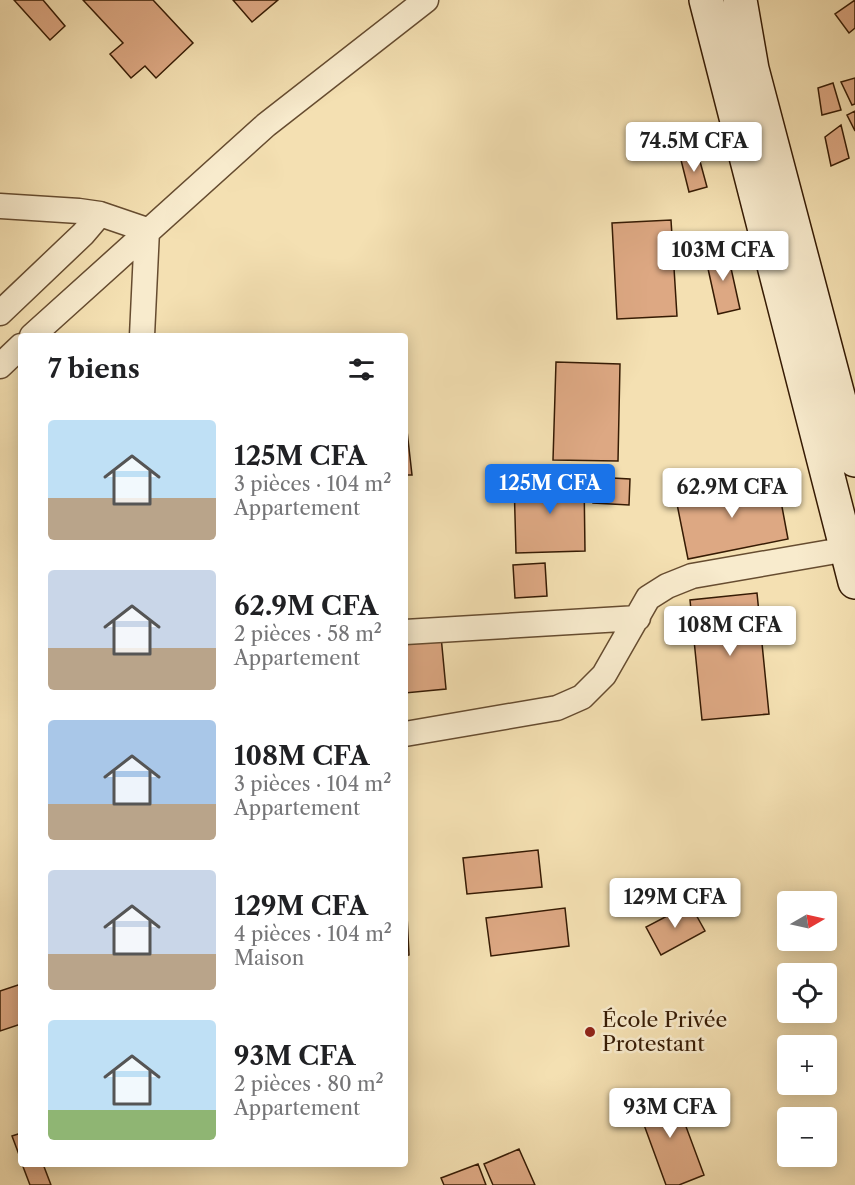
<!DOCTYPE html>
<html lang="fr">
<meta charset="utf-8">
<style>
:root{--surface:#fff;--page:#f2f2f2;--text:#202124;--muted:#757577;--accent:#1a73e8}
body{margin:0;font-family:"Libre Caslon Text",serif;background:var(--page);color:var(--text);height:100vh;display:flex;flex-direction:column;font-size:22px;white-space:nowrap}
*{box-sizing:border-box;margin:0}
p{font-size:20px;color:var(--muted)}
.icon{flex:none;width:33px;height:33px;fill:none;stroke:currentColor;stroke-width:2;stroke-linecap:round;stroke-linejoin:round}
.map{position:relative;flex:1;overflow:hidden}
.sheet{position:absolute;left:18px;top:333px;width:390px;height:834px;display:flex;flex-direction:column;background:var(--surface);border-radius:6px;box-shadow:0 3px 15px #0003}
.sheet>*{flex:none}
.needle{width:39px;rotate:81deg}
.fabs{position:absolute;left:777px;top:891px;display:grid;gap:12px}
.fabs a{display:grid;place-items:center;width:60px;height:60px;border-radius:6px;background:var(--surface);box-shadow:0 3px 15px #0003;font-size:30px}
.price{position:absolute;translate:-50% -51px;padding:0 14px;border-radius:6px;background:#fff;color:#222;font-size:20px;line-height:39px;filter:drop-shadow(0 2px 3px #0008)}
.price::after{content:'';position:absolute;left:50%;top:36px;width:18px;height:14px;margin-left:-9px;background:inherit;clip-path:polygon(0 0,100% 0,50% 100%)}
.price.current{background:var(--accent);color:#fff}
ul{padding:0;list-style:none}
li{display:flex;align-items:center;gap:18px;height:150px;padding:0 30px}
li span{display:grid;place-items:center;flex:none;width:168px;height:120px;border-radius:6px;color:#555}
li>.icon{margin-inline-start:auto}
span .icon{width:72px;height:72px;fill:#fffc;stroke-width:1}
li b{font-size:26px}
h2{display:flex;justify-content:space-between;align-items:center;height:72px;padding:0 30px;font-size:26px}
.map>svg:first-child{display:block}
</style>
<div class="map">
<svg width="855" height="1185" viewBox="0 0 855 1185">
<rect width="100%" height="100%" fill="#f4e0b2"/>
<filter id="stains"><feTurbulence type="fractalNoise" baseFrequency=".00333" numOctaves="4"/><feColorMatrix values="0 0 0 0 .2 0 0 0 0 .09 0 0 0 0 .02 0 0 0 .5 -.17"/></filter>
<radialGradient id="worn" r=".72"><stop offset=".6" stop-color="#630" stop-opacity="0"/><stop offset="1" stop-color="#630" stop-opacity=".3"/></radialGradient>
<!-- building -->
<path fill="#dda883" stroke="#361b04" stroke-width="1.5" d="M14,0h29l22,26 -15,14z
M83,0h70l40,43 -37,35 -11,-12 -14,12 -21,-24 13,-11z
M233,0h45l-26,22z
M855,0v28l-6,5 -14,-19z
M855,78v26l-3,1 -11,-23z
M833,83l8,27 -19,5 -4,-27z
M855,111v20l-8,-16z
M841,125l8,33 -18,8 -6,-29z
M698,154l9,33 -18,5 -8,-32z
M671,220l6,96 -60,3 -5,-96z
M727,250l13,59 -22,5 -13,-59z
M556,362l64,2 -2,97 -65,-1z
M405,413l7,62h-7z
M594,477l36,2 -1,26 -36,-2z
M584,478l1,73 -69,2 -2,-73z
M777,480l11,59 -100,20 -12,-60z
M545,563l2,33 -32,2 -2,-33z
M757,593l12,121 -67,6 -12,-120z
M441,636l5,53 -41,4v-53z
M538,850l4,37 -75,7 -4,-36z
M690,904l15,27 -44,24 -15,-28z
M565,908l4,38 -78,10 -5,-38z
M407,915l2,40 -4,1v-40z
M21,984v40l-21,7v-40z
M672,1089l32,86 -25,10h-13l-30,-82z
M21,1133v27l-9,-24z
M519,1149l16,36h-42l-9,-21z
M22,1164h21l8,21h-21z
M478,1164l8,21h-42l-3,-7z"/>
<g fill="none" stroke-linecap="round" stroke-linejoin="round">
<!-- street casing -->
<g stroke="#664c30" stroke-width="27">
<path id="street" d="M0,206l79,5 21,3 47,16 -5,106
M0,313l83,-79 17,-20
M32,336l234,-211 160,-125
M0,366l21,-20
M405,632l233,-14
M405,734l152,-26 25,-11 22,-22 44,-77 19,-12 25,-10 156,-27"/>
</g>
<!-- secondary casing -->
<g stroke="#361b04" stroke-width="36">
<path id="secondary" d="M706,0l149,582
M740,0l12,69 103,391"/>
</g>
<!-- street -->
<use href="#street" stroke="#f8ebcd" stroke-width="24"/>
<!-- secondary -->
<use href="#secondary" stroke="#f8ebcd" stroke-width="33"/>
</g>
<!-- markers -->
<circle fill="#8f2418" stroke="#f8ebcd" stroke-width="2" cx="590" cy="1032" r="6"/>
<g text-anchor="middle" stroke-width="5" stroke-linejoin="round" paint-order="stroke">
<!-- poi labels -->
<g font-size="21" fill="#361b04" stroke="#f8ebcd" text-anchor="start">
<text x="602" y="1027">École Privée<tspan x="602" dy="24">Protestant</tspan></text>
</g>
</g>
<rect width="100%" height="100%" filter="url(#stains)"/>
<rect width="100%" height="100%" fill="url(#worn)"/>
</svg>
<div class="fabs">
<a><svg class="needle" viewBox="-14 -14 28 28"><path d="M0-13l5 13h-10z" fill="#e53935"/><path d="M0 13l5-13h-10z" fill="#757577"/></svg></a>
<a><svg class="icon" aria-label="locate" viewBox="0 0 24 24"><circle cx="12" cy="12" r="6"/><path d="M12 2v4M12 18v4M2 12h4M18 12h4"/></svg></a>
<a>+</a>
<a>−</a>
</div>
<b class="price" style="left:694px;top:173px">74.5M CFA</b>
<b class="price" style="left:723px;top:282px">103M CFA</b>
<b class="price current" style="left:550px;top:515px">125M CFA</b>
<b class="price" style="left:732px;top:519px">62.9M CFA</b>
<b class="price" style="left:730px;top:657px">108M CFA</b>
<b class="price" style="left:675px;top:929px">129M CFA</b>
<b class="price" style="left:670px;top:1139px">93M CFA</b>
<section class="sheet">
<h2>7 biens<svg class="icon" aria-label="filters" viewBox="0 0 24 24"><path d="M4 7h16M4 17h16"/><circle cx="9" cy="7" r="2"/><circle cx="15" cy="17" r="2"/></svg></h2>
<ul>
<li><span style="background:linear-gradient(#bfe0f5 65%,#b9a48a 0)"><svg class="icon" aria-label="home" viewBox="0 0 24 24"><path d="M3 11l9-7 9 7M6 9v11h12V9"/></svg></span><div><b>125M CFA</b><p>3 pièces · 104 m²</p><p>Appartement</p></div></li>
<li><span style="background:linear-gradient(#c9d6e8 65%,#b9a48a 0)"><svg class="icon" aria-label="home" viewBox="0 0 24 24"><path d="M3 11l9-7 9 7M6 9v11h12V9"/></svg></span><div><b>62.9M CFA</b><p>2 pièces · 58 m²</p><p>Appartement</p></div></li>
<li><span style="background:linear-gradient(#a9c7e8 70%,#b9a48a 0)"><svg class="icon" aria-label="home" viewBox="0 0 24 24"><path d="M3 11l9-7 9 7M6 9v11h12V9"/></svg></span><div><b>108M CFA</b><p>3 pièces · 104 m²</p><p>Appartement</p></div></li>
<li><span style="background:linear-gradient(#c9d6e8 70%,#b9a48a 0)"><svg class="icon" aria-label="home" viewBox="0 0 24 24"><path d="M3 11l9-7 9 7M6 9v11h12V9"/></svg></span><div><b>129M CFA</b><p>4 pièces · 104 m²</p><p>Maison</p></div></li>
<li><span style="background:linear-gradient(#bfe0f5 75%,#8fb573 0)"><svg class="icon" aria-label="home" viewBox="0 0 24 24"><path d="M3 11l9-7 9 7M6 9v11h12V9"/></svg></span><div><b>93M CFA</b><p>2 pièces · 80 m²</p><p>Appartement</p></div></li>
</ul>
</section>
</div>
